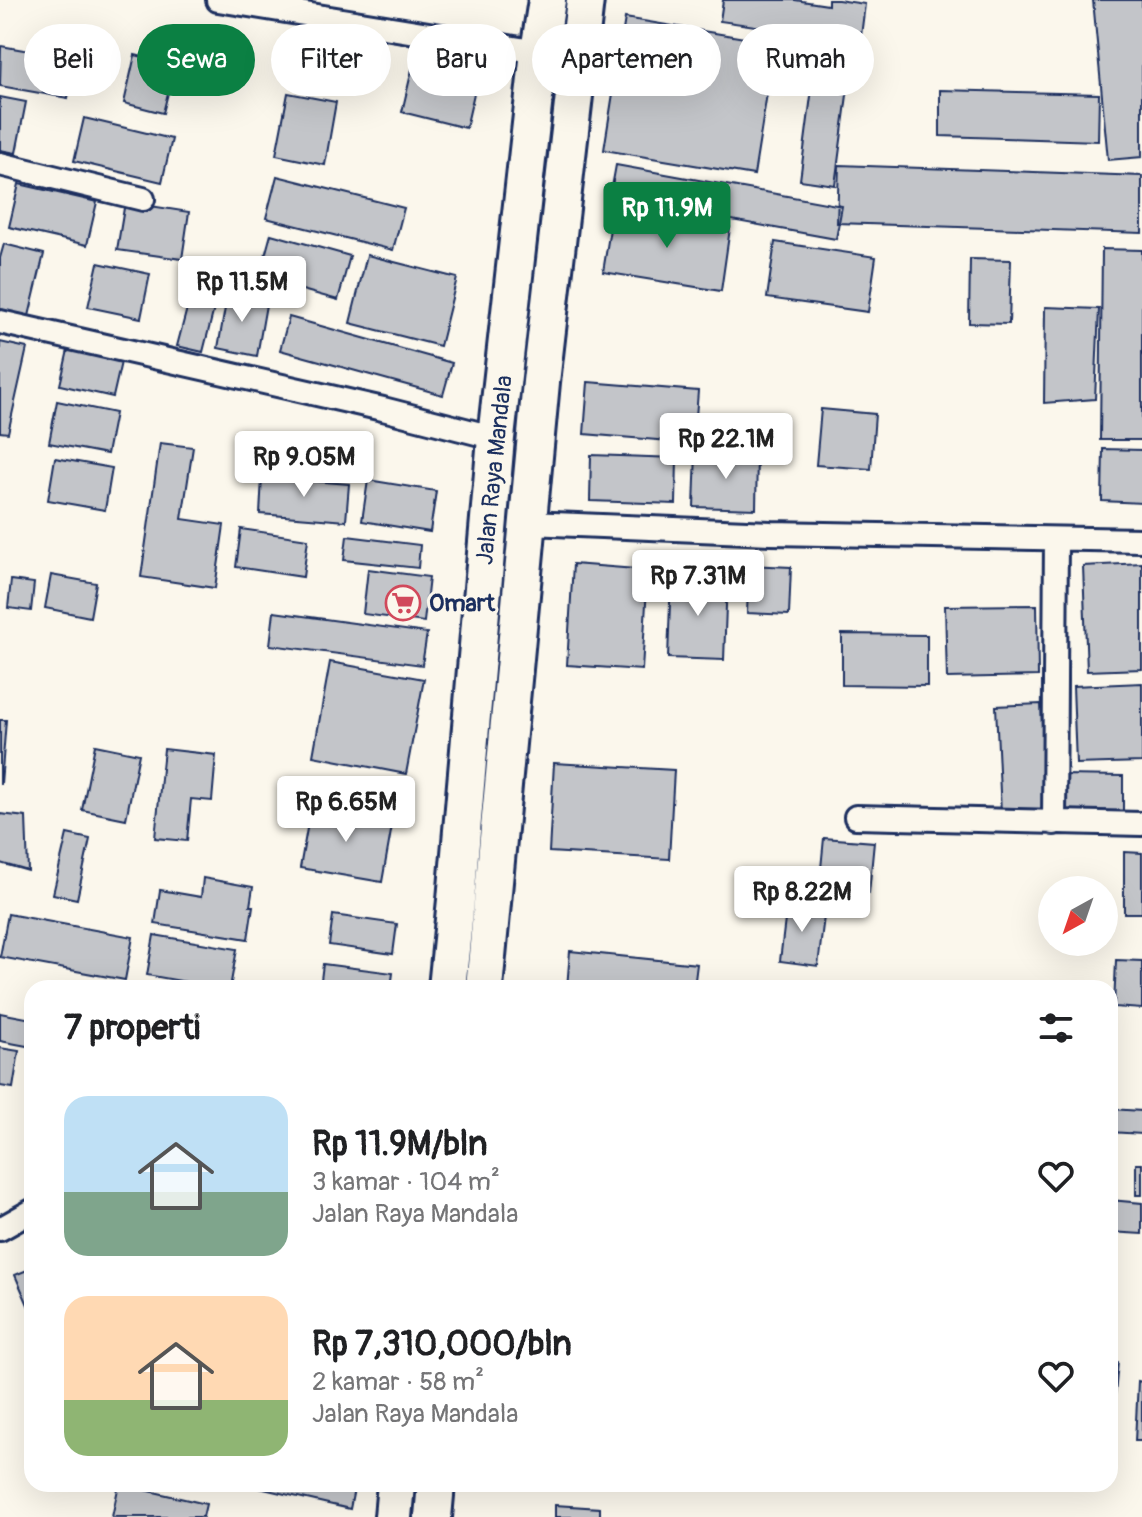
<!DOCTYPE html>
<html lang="id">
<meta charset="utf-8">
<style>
:root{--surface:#fff;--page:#f6f6f6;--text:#202124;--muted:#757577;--accent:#0b8043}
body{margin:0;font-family:Pangolin,sans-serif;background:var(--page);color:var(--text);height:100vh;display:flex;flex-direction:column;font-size:30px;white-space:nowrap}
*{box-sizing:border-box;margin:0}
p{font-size:26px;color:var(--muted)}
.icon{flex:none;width:44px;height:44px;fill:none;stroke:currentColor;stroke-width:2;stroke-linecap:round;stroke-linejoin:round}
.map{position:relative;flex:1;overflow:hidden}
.side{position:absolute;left:24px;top:980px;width:1094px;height:512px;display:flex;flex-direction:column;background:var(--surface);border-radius:24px;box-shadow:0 8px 32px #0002}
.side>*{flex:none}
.top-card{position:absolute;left:24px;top:24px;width:1094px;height:72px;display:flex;gap:16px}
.needle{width:52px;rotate:220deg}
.buttons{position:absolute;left:1038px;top:876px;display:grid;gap:16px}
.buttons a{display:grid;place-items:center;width:80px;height:80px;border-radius:50%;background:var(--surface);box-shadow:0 8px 32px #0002;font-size:40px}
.price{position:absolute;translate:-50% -68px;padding:0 18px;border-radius:8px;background:#fff;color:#222;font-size:26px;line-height:52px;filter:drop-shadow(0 2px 4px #0008)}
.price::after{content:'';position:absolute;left:50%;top:48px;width:24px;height:18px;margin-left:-12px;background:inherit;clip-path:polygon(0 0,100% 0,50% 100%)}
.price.selected{background:var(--accent);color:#fff}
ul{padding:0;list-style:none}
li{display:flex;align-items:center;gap:24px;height:200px;padding:0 40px}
li span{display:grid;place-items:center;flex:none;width:224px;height:160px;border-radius:24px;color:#555}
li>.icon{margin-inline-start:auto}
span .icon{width:96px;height:96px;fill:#fffc;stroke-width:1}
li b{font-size:34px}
h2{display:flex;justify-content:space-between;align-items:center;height:96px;padding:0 40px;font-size:34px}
.chip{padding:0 28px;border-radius:36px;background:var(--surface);box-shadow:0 8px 32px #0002;font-size:28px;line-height:72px}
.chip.selected{background:var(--accent);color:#fff}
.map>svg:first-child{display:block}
</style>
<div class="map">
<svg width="1142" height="1517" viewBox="0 0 1142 1517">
<rect width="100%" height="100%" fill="#fbf7ec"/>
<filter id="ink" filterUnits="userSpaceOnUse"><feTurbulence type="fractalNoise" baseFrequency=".0125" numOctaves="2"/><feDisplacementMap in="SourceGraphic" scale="16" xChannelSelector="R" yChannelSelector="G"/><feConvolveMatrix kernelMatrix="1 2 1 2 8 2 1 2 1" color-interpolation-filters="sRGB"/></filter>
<g filter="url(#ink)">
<!-- building -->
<path fill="#c3c5c9" stroke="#1b2f5e" stroke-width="2" d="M723,0h72l33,5v-5h10l27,4 -4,32 -6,-1 -20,150 -35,-5 19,-145 -99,-14z
M1093,0h49v157l-34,3z
M625,18l150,25 -21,132 -150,-25z
M1,46l74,13 -7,39 -68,-12z
M417,48l64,15 -15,65 -64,-16z
M135,55l40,10 -12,48 -39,-10z
M940,90l159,4 -1,47 -158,-5z
M288,93l48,9 -11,63 -49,-10z
M0,97l26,5 -10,51 -16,-3z
M84,118l88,21 -10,43 -88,-21z
M616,165l226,41 -6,33 -226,-41z
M839,165l303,11v57l-305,-10z
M277,176l127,32 -11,42 -127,-32z
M19,184l78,18 -10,43 -78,-18z
M125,202l64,10 -7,47 -65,-9z
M613,210l117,18 -9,63 -118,-19z
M271,234l79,22 -12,44 -79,-22z
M775,242l101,15 -8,55 -101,-14z
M4,244l40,10 -15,62 -29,-7v-51z
M1102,249l40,1v190h-42z
M367,255l90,23 -17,68 -90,-23z
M970,259l41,1 -2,64 -40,-1z
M98,263l52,11 -9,44 -53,-11z
M194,282l25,7 -16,63 -26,-6z
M228,291l39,8 -10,57 -39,-8z
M1045,307l54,2 -4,90 -51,4z
M289,317l163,46 -9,32 -163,-45z
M0,342l27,6 -19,85 -8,-1z
M68,350l53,12 -8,35 -53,-12z
M588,382l110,9 -4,52 -110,-9z
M57,401l58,12 -8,41 -58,-11z
M821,409l54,5 -4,55 -55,-4z
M160,443l33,4 -11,72 42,6 -9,63 -74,-11z
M1103,449l39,1v53l-40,-2z
M696,452l61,2 -1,55 -62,-2z
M591,455l86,3 -1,46 -86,-3z
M55,458l57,10 -7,42 -57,-10z
M262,477l87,7 -3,37 -86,-7z
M368,480l68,11 -6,41 -68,-11z
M241,529l67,10 -5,38 -67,-10z
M347,536l73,9 -2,23 -74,-8z
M1142,563v106l-55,2 -4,-105z
M573,564l75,6 -6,100 -75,-5z
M749,565l42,2 -2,48 -42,-2z
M368,569l61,8 -5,45 -61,-8z
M51,575l45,8 -6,34 -45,-9z
M671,576l56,2 -3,82 -56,-2z
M11,580l23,3 -3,28 -23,-3z
M1037,605l1,71 -91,2 -2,-72z
M274,612l153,21 -5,32 -152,-20z
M842,634l85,1v51l-85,-1z
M330,662l94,17 -18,95 -93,-18z
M1142,683v79l-66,2 -3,-78z
M1041,704l5,108 -45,2 -5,-108z
M0,720h6l-5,64h-1z
M95,745l44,9 -13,65 -44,-9z
M164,749l52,6 -4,46 -21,-2 -4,42 -32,-3z
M554,763l120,7 -5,89 -120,-7z
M1062,775l61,1v40l-62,-2z
M311,806l82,14 -11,62 -82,-14z
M0,814l26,3 2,54 -28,-8z
M67,834l23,5 -13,60 -24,-5z
M824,838l50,4 -5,51 -50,-4z
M1124,852l18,1v60h-18z
M203,878l50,9 -3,19h3l-5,33 -93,-15 5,-34 41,7z
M787,903l38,5 -7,58 -38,-5z
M8,914l125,23 -8,43 -125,-23z
M333,915l64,9 -4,30 -64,-9z
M154,935l83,14 -7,39h-10l-73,-13z
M570,951l127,13 -3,24h-127z
M1116,960l26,1v48l-28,-2z
M323,964l70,9 -2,15h-71z
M0,1013l32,6v28l-32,-6z
M0,1048l19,3 -6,37 -13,-2z
M1110,1109l32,2v23l-32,-2z
M1136,1164h6v31h-6z
M1110,1200l32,3v31l-32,-2z
M32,1268v46l-17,-39z
M1110,1361l8,1 -7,77h-1z
M1138,1381l4,1v59h-7z
M119,1484l87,20 -3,13h-91z
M242,1484h113l-5,25z
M555,1505l45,3v9h-45z"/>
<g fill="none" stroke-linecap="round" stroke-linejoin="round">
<!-- minor casing -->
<g stroke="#1b2f5e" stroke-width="28">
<path id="minor" d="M218,0l321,52
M0,164l143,35
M0,322l383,87 113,29
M529,523l242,10 371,7
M856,817l286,7
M1054,823l2,-284
M0,1229l32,-18"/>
</g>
<!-- trunk casing -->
<g stroke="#1b2f5e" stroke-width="42">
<path id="trunk" d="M447,988l9,-88 40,-462 43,-386 8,-52
M484,988l57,-606 44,-382
M393,1517l3,-33
M433,1517l3,-33"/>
</g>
<!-- minor -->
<use href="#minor" stroke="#fbf7ec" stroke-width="22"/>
<!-- trunk -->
<use href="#trunk" stroke="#fbf7ec" stroke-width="36"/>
</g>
</g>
<!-- icons -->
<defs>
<g id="supermarket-ring" transform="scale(1.8)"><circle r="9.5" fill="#fbf7ec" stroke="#d1495b" stroke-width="1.5"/><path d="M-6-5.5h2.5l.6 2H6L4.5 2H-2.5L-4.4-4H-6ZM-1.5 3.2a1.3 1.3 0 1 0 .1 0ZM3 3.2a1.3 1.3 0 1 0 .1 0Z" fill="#d1495b"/></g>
</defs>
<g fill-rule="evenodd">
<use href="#supermarket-ring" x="403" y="603"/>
</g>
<g text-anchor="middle" stroke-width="6" stroke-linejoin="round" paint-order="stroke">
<!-- street labels -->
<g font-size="24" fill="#1b2f5e" stroke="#fbf7ec">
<text transform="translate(494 470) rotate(-84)" y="8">Jalan Raya Mandala</text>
</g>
<!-- poi labels -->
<g font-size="24" font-weight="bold" fill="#1b2f5e" stroke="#fbf7ec" text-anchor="start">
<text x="429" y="611">Omart</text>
</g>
</g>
</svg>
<div class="buttons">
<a><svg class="needle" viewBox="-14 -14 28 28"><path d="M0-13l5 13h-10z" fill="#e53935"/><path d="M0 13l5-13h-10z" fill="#757577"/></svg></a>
</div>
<b class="price selected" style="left:667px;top:250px">Rp 11.9M</b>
<b class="price" style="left:242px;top:324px">Rp 11.5M</b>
<b class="price" style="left:726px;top:481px">Rp 22.1M</b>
<b class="price" style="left:304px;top:499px">Rp 9.05M</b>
<b class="price" style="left:698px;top:618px">Rp 7.31M</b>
<b class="price" style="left:346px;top:844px">Rp 6.65M</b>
<b class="price" style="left:802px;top:934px">Rp 8.22M</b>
<div class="top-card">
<a class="chip">Beli</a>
<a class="chip selected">Sewa</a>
<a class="chip">Filter</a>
<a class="chip">Baru</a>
<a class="chip">Apartemen</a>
<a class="chip">Rumah</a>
</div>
<section class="side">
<h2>7 properti<svg class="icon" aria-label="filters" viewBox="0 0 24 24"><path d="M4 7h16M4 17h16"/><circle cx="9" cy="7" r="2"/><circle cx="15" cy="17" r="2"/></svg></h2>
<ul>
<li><span style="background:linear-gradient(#bfe0f5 60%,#7fa58c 0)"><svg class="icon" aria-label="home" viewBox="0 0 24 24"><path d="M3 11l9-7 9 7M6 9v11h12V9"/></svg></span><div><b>Rp 11.9M/bln</b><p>3 kamar · 104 m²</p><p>Jalan Raya Mandala</p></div><svg class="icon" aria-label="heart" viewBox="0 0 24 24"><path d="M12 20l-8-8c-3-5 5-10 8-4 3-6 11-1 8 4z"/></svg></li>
<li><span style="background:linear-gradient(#ffd9b3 65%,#8fb573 0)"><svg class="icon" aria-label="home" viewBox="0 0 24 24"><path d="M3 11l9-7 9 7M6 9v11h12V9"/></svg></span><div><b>Rp 7,310,000/bln</b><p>2 kamar · 58 m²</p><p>Jalan Raya Mandala</p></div><svg class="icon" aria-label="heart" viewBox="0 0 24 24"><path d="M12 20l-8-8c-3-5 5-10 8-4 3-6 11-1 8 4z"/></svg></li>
</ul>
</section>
</div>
